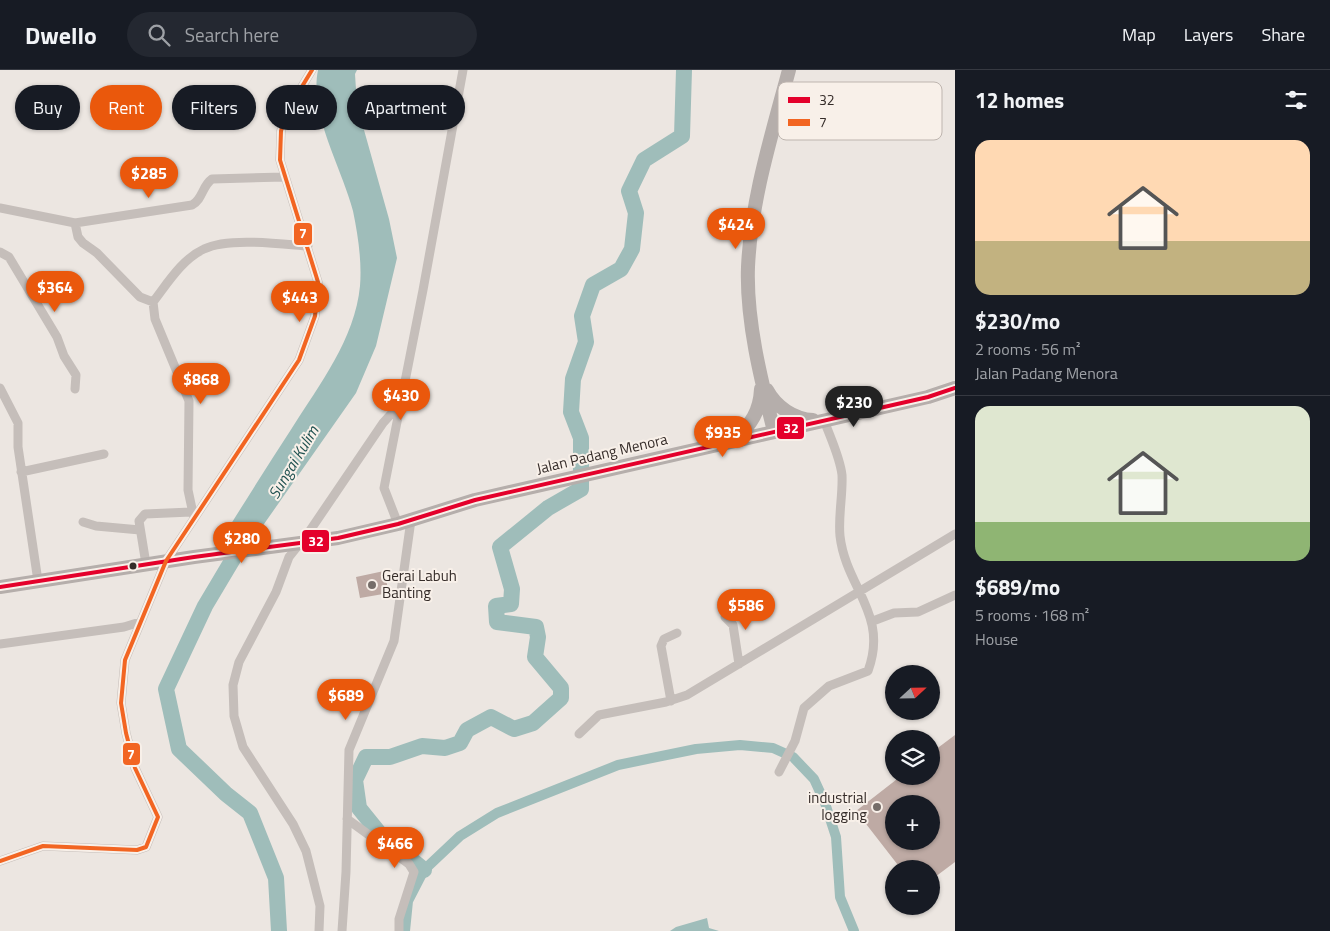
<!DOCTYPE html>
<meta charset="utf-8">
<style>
:root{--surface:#171b24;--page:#242831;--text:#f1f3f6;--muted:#9ea1a6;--line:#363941;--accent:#ea580c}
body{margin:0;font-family:"Titillium Web",sans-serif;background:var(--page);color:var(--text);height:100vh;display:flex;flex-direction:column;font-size:19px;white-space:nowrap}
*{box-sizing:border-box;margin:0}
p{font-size:16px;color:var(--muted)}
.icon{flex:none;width:28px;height:28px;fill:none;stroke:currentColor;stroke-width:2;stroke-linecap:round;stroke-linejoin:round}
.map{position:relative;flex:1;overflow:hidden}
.panel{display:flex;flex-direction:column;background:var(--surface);width:375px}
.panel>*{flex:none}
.top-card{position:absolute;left:15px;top:15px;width:475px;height:45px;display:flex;gap:10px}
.needle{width:32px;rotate:68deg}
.tools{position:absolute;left:885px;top:595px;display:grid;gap:10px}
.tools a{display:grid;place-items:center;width:55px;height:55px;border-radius:50%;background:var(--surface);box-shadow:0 1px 4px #0004;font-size:25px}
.price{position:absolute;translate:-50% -42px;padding:0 11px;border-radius:18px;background:var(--accent);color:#fff;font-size:16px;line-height:32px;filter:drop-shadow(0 1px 2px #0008)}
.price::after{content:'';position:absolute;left:50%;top:30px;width:15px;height:11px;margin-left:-8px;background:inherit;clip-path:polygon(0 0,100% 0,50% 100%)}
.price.active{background:#222;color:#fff}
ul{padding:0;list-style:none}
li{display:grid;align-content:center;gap:10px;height:265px;padding:0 20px}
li+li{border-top:1px solid var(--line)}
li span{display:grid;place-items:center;height:155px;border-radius:15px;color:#555}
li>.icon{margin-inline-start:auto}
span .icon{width:90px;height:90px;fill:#fffc;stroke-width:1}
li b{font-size:21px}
h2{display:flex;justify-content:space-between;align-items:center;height:60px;padding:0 20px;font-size:21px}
.pill{padding:0 18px;border-radius:22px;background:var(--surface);box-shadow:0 1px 4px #0004;font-size:18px;line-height:45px}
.pill.active{background:var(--accent);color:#fff}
header{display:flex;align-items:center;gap:30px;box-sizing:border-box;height:70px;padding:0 25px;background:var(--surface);border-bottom:1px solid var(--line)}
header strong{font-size:24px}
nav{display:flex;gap:28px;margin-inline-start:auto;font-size:18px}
.search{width:350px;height:45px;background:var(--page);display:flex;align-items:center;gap:12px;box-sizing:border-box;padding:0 18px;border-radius:28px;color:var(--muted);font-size:19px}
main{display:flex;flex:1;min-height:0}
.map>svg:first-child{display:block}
</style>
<header>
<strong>Dwello</strong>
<div class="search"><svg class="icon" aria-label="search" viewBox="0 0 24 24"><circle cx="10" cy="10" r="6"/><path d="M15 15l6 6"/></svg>Search here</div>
<nav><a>Map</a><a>Layers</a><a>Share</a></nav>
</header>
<main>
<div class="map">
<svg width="955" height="861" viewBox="0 0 955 861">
<rect width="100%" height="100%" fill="#ece6e1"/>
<!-- water -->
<path fill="#9fbdba" d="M318,0h39l-2,4 2,31 32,114 8,39 -21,88 -20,47 -99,141 -36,6c23,-37 47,-75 71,-112 27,-43 63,-89 68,-142 2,-24 -2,-51 -7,-75 -11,-43 -44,-97 -35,-141z
M707,848l2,10 10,3h-49l6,-4z"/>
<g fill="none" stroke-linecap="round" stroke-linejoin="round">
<!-- canal -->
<path stroke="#9fbdba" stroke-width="10" d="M405,861l3,-30 16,-31 36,-34 37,-23 121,-48 78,-16 44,-4 33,3 20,9 21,22 11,24 11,34 4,60 14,34"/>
<!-- river -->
<path stroke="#9fbdba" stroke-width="16" d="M258,447l-53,89 -39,83 13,60 47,45 24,19 26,65 3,53
M424,800l-44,-36 -21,-26 -4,-28 11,-23h24l32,-11 23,2 15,-5 7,-13 24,-13 23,12 19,-6 28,-25v-10l-26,-31 3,-20 -2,-10 -39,-5 -1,-16 15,-2 1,-15 -12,-42 48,-39 33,-19v-51l-10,-26 2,-33 13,-37 -4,-26 11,-31 28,-16 11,-20 4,-36 -7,-22 15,-31 38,-24 2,-66"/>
</g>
<!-- building -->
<path fill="#beaaa4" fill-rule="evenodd" d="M384,501l5,22 -29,5 -4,-21z
M955,665v127l-24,18v-11h-30l-45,-58 45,-35h30v-23zM894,734h37v37h-37z"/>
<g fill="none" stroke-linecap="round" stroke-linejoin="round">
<!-- street -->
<path stroke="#c5beba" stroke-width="9" d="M0,138l75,15 117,-18c11,-6 10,-19 20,-26l72,-2
M75,153l3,14 5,6 14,10 43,44 13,5
M0,182l9,5 48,80 7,19 12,19 -1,14
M0,318l18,35v24l20,134
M21,402l83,-18
M194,448l-6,-28 1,-89 -34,-82 -2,-17c14,-18 29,-43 51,-53 24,-12 77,-5 104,-3
M83,452l13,4 44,4
M398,454l-14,-36 39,-198 40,-220
M146,494l-7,-43 6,-7 46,-2
M725,547l8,8 6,39
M873,551l21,-8 24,-1 37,-17
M0,574l124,-17 16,-5
M671,631l-10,-55 3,-7 13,-6
M579,664l20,-19 67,-13 21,-7 268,-161
M779,702l16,-31 9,-33 25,-22 39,-15c21,-57 -22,-83 -28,-135 -2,-20 3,-41 2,-61 -2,-18 -12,-38 -18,-55
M347,749l62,45 5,8 -15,47v12
M0,791l43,-15 94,4 9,-3 12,-30 -23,-49 -9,-35 -5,-30 4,-43 41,-99 133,-201 16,-44 3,-34 -38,-122 1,-29 5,-18 26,-43
M319,861l1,-25 -14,-55 -13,-27 -50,-77 -9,-31 -1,-31 6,-23 37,-70 13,-35 20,-25 74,-109 18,-20
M342,861l4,-59 3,-122 45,-109 17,-121"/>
<!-- secondary -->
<path stroke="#b5aeab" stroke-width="14" d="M767,320c9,17 27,29 46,30
M774,361c-13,-51 -28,-111 -26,-164 3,-67 24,-133 41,-197
M736,369c15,-15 24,-28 25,-50
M0,517l194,-30 144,-19 60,-14 77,-24 453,-103 27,-9"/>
<!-- bus-1 casing -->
<g stroke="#f8f0e9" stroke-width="8">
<path id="bus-1" d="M0,517l194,-30 144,-19 60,-14 77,-24 453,-103 27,-9"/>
</g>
<!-- bus-2 casing -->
<g stroke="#f8f0e9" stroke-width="8">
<path id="bus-2" d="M0,791l43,-15 94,4 9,-3 12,-30 -23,-49 -9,-35 -5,-30 4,-43 41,-99 133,-201 16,-44 3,-34 -38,-122 1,-29 5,-18 26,-43"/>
</g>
<!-- bus-1 -->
<use href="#bus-1" stroke="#e4002b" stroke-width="4"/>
<!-- bus-2 -->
<use href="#bus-2" stroke="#f26522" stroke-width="4"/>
</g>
<!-- markers -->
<circle fill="#352c29" stroke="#f8f0e9" stroke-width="2" cx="133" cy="496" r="4.5"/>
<g fill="#756d69" stroke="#f8f0e9" stroke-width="2">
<circle cx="372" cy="515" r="5"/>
<circle cx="877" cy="737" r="5"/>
</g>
<g text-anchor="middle" stroke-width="4" stroke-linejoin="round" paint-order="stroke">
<!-- street labels -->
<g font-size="15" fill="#352c29" stroke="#f8f0e9">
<text transform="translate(602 384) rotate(-13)" y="5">Jalan Padang Menora</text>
</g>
<!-- poi labels -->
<g font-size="15" fill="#352c29" stroke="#f8f0e9" text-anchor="start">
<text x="382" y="511">Gerai Labuh<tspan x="382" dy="17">Banting</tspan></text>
<text x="867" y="733" text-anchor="end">industrial<tspan x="867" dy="17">logging</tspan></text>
</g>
<!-- water labels -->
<g font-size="16" font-style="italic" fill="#225352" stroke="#f8f0e9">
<text transform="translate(293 392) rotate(-59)" y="6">Sungai Kulim</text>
</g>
</g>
<!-- legend -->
<rect x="778" y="12" width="164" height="58" rx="8" fill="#f8f0e9" stroke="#beb5af" stroke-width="1"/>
<rect x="788" y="27" width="22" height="6" fill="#e4002b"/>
<rect x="788" y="49" width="22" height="7" fill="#f26522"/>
<g font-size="14" fill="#352c29">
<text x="819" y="35">32</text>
<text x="819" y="57">7</text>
</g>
<g stroke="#f8f0e9" stroke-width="2">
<rect x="293" y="152" width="20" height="24" rx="5" fill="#f26522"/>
<rect x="776" y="346" width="29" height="24" rx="5" fill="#e4002b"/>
<rect x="301" y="459" width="29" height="24" rx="5" fill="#e4002b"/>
<rect x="122" y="672" width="19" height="24" rx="5" fill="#f26522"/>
</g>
<g font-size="14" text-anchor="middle" font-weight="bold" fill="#fff">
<text x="303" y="168">7</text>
<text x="791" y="363">32</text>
<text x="316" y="476">32</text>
<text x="131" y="689">7</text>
</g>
</svg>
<div class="tools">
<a><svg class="needle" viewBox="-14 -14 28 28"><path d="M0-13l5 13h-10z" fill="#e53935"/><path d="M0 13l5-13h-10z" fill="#9ea1a6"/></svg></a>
<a><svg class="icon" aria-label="layers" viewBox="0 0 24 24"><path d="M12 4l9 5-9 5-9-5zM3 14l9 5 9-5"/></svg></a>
<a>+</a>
<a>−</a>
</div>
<b class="price" style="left:149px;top:129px">$285</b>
<b class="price" style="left:736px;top:180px">$424</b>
<b class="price" style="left:55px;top:243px">$364</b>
<b class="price" style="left:300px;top:253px">$443</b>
<b class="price" style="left:201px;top:335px">$868</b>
<b class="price" style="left:401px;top:351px">$430</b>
<b class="price active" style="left:854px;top:358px">$230</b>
<b class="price" style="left:723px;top:388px">$935</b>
<b class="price" style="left:242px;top:494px">$280</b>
<b class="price" style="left:746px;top:561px">$586</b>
<b class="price" style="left:346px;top:651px">$689</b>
<b class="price" style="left:395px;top:799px">$466</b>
<div class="top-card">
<a class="pill">Buy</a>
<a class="pill active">Rent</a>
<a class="pill">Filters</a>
<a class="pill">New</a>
<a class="pill">Apartment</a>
</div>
</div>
<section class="panel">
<h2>12 homes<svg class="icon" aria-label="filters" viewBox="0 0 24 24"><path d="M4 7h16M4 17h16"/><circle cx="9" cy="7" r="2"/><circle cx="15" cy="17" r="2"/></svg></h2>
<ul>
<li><span style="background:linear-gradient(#ffd9b3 65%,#c2b280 0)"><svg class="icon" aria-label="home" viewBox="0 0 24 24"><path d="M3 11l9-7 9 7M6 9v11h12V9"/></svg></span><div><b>$230/mo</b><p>2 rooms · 56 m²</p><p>Jalan Padang Menora</p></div></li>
<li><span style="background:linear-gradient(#dfe7d0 75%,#8fb573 0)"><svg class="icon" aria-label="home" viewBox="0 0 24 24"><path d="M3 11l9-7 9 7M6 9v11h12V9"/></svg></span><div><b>$689/mo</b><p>5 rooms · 168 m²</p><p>House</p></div></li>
</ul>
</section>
</main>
